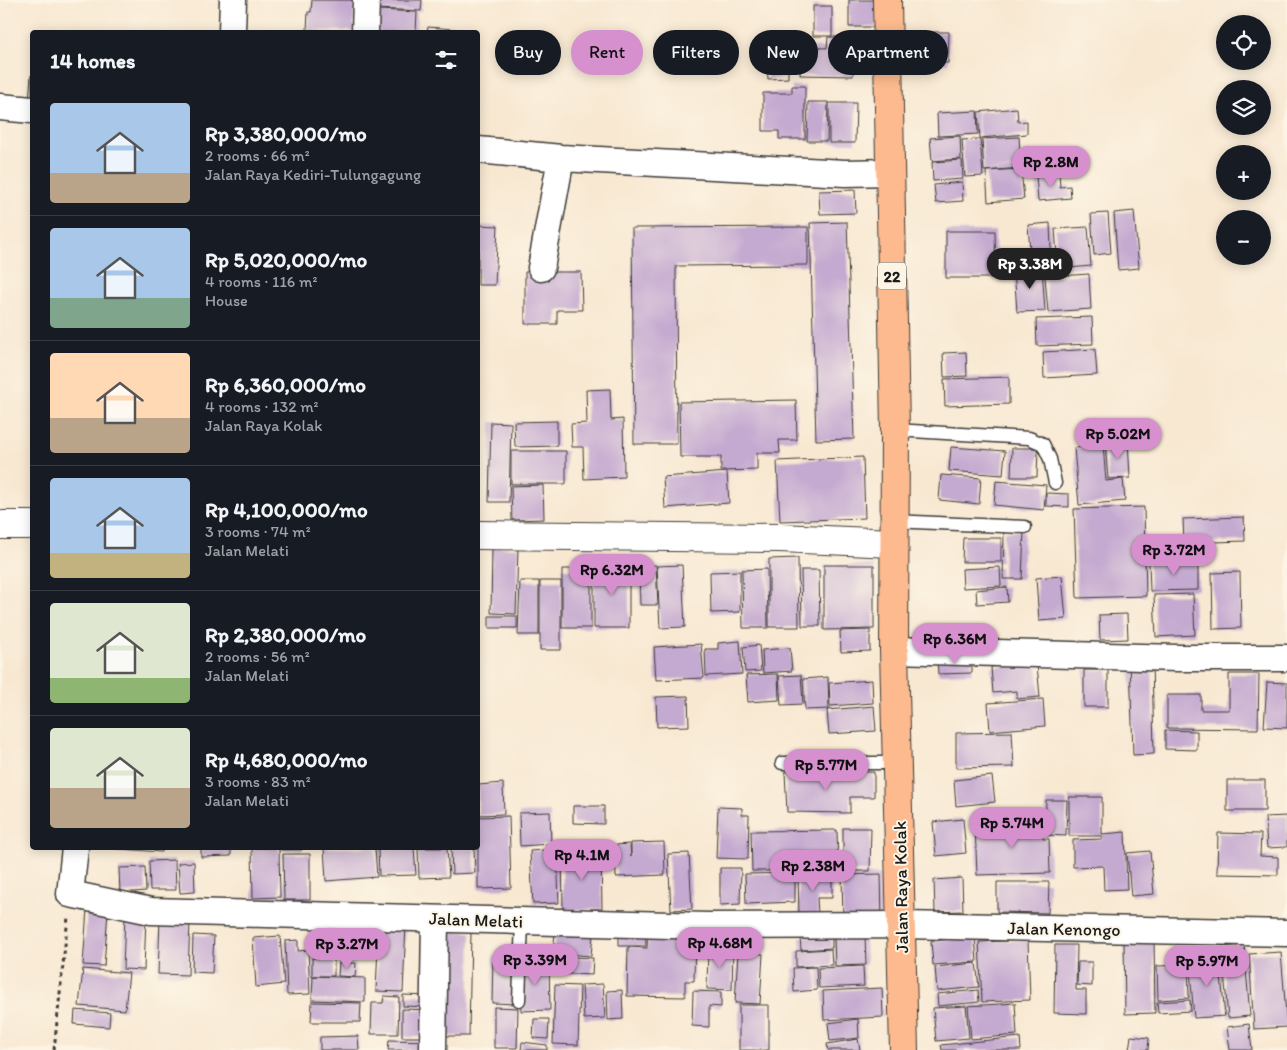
<!DOCTYPE html>
<meta charset="utf-8">
<style>
:root{--surface:#171b24;--page:#242831;--text:#f1f3f6;--muted:#9ea1a6;--line:#363941;--accent:#d690ce}
body{margin:0;font-family:Itim,sans-serif;background:var(--page);color:var(--text);height:100vh;display:flex;flex-direction:column;font-size:19px;white-space:nowrap}
*{box-sizing:border-box;margin:0}
p{font-size:16px;color:var(--muted)}
.icon{flex:none;width:28px;height:28px;fill:none;stroke:currentColor;stroke-width:2;stroke-linecap:round;stroke-linejoin:round}
.map{position:relative;flex:1;overflow:hidden}
.sheet{position:absolute;left:30px;top:30px;width:450px;height:820px;display:flex;flex-direction:column;background:var(--surface);border-radius:5px;box-shadow:0 2px 12px #0003}
.sheet>*{flex:none}
.hud{position:absolute;left:495px;top:30px;width:475px;height:45px;display:flex;gap:10px}
.tools{position:absolute;left:1216px;top:15px;display:grid;gap:10px}
.tools a{display:grid;place-items:center;width:55px;height:55px;border-radius:50%;background:var(--surface);box-shadow:0 2px 12px #0003;font-size:25px}
.price{position:absolute;translate:-50% -42px;padding:0 11px;border-radius:18px;background:var(--accent);color:#111;font-size:16px;line-height:32px;filter:drop-shadow(0 1px 2px #0008)}
.price::after{content:'';position:absolute;left:50%;top:30px;width:15px;height:11px;margin-left:-8px;background:inherit;clip-path:polygon(0 0,100% 0,50% 100%)}
.price.active{background:#222;color:#fff}
ul{padding:0;list-style:none}
li{display:flex;align-items:center;gap:15px;height:125px;padding:0 20px}
li+li{border-top:1px solid var(--line)}
li span{display:grid;place-items:center;flex:none;width:140px;height:100px;border-radius:5px;color:#555}
li>.icon{margin-inline-start:auto}
span .icon{width:60px;height:60px;fill:#fffc;stroke-width:1}
li b{font-size:21px}
h2{display:flex;justify-content:space-between;align-items:center;height:60px;padding:0 20px;font-size:21px}
.pill{padding:0 18px;border-radius:22px;background:var(--surface);box-shadow:0 2px 12px #0003;font-size:18px;line-height:45px}
.pill.active{background:var(--accent);color:#111}
.map>svg:first-child{display:block}
</style>
<div class="map">
<svg width="1287" height="1050" viewBox="0 0 1287 1050">
<rect width="100%" height="100%" fill="#fcf5e5"/>
<filter id="ink" filterUnits="userSpaceOnUse"><feTurbulence type="fractalNoise" baseFrequency=".02" numOctaves="2"/><feDisplacementMap in="SourceGraphic" scale="10" xChannelSelector="R" yChannelSelector="G"/><feConvolveMatrix kernelMatrix="1 2 1 2 8 2 1 2 1" color-interpolation-filters="sRGB"/></filter>
<filter id="wash" filterUnits="userSpaceOnUse"><feTurbulence type="fractalNoise" baseFrequency=".0096" numOctaves="4" result="noise"/><feDisplacementMap in="SourceGraphic" scale="20" xChannelSelector="R" yChannelSelector="G"/><feGaussianBlur stdDeviation="1.12" result="paint"/><feColorMatrix in="noise" values="0 0 0 0 0 0 0 0 0 0 0 0 0 0 0 0 0 1.4 0 .05"/><feComposite in="paint" operator="in"/></filter>
<g filter="url(#wash)">
<rect width="100%" height="100%" fill="#f8e8d2"/>
<g id="blocks">
<!-- building -->
<path fill="#c4a9d0" d="M312,0h42v31l-47,-1 1,-18h3z
M376,0h46l-1,11 -46,-2z
M849,0h28l-1,27h-27z
M813,6h19v30h-19z
M379,10l38,2 -1,20h-38z
M428,27l37,3v2h-38z
M927,32h22l-1,31h-22z
M828,37h26l-1,39 -53,-1 1,-28 26,1z
M788,63v15l-20,1 -1,-15z
M31,75l1,1v24h-3z
M792,86h13v53h-26v-8h-16v-38h29z
M808,102h20l-1,39h-20z
M829,103h27l-1,40h-26z
M1017,108l1,14 9,-1v13l-47,4 -2,-26z
M977,111l1,23 -40,2 -1,-23z
M960,136l1,23 -29,2 -2,-23z
M1019,137l2,31 -37,3 -2,-32z
M980,139l3,37 -18,1 -3,-37z
M962,160l1,19 -30,2 -1,-19z
M1021,169l3,30 -36,3 -2,-31z
M1059,173l1,14 10,-1 1,12 -33,3 -2,-26z
M962,182l1,19 -27,2 -2,-18z
M855,190l1,23 -36,1 -1,-23z
M1134,211l5,57 -21,2 -4,-57z
M1108,213l3,40 -17,2 -3,-41z
M847,222l7,217 -38,1 -6,-217z
M1050,223l1,26 -21,2 -2,-26z
M478,225l20,1 -3,59h-17z
M808,227v38l-132,1 1,178h-43l-2,-216z
M1088,227l3,39 -33,3 -3,-40z
M946,231h49l1,47h-50z
M1042,268l3,43 -28,1 -3,-43z
M525,272h56l1,38h-25v14h-32z
M1089,274l2,35 -43,3 -3,-35z
M1092,317l1,27 -56,2 -1,-27z
M1095,349l2,26 -53,3 -1,-26z
M966,352l1,24 -23,1 -1,-24z
M1009,377v27l-64,2 -1,-27z
M610,389l1,31 12,-1 1,58 -40,2 -1,-32h-11l-1,-23 16,-1 -1,-33z
M796,400l1,40h-18l1,13h-23v17l-36,1v-14h-41l-1,-55z
M557,421v25l-42,1 -1,-25z
M491,422l20,1 -2,79h-20z
M1128,440l2,38 -22,1 -3,-37z
M1103,445l3,36 17,-2 2,22 -46,4 -5,-57z
M951,447l54,4 -2,24 -54,-4z
M1012,448h26l-1,29h-26z
M511,451h55v33h-55z
M863,457l2,61 -85,3 -3,-60z
M727,472l2,31 -64,5 -2,-31z
M941,475l40,3 -2,26 -40,-4z
M996,481l50,4 -2,25 -50,-5z
M543,485l1,34 -32,1 -1,-34z
M1046,493l23,1v13l-23,-1z
M1144,507l2,89 -69,2 -3,-89z
M1244,517l1,24 -61,2 -1,-24z
M1004,531h20l-2,48h-19z
M963,538h38v24h-39z
M492,547l26,1 -2,66 -25,-1z
M798,558l1,69h-30v-68z
M1198,561v29l-48,1 -1,-29z
M594,565h35v63h-35z
M656,565l2,40h-18l-1,-39z
M682,565l3,62 -25,1 -3,-62z
M824,565h50v64l-50,1z
M1000,567l1,19 -38,2 -1,-19z
M562,569h29v59h-29z
M767,569l1,59h-25l-1,-58z
M801,570h18l1,56h-18z
M740,571v41l-29,1 -1,-41z
M1240,572l1,56 -28,1 -1,-56z
M1062,576l4,43 -27,2 -3,-43z
M520,581h19v54h-21z
M540,581h21v69h-21z
M1007,587l1,15 -31,2 -1,-14z
M1193,594l2,41 -39,2 -2,-42z
M1127,614l1,25 -28,1 -1,-25z
M489,616h28v12h-28z
M870,630v21l-29,1 -1,-21z
M740,641l2,33 -36,2 -1,-27h13v-6z
M701,644l3,34 -48,2 -2,-33z
M759,645l2,26 -16,1 -2,-25z
M790,648l2,23 -29,2 -1,-23z
M1036,654l4,43 -23,2v-8l-24,2 -2,-26 10,-1z
M972,656v17l-34,1 -1,-17z
M1152,660l2,94 -21,1 -3,-94z
M1084,670h24v37h-24z
M778,674l1,26 -31,2 -2,-27z
M1229,674h30l-1,55 -91,-1v-33h34v15h28z
M801,675l2,29 -22,1 -2,-29z
M828,677l1,32 -24,1 -2,-31z
M872,680l1,23 -43,3 -1,-23z
M1267,682l20,1v45l-23,-1z
M688,696l1,30 -32,1 -1,-30z
M1043,699l2,27 -55,5 -2,-28z
M874,706l2,25 -47,3 -2,-24z
M1165,730l32,1v19l-32,-1z
M1012,732l2,35 -58,1v-35z
M785,772h89v25h-24v16l-63,-1z
M992,776l3,26 -39,4 -2,-26z
M1227,780h38v31h-38z
M503,783l1,31 -26,1v-30z
M1069,797h33v37l23,-2 2,57 -23,1 -1,-24 -30,1v-27l29,-1v-3h-33z
M1046,800h21l-1,36 -21,-1z
M573,806h31v18l-31,-1z
M718,807l24,1v7h7l-1,44 -32,-1z
M550,812l1,32 -31,2 -1,-33z
M509,816l2,72 -33,1v-72z
M1287,816v31l-20,1 -2,-31z
M963,819l3,34 -30,3 -3,-34z
M1043,822v17h6l1,34 -73,2 -2,-51z
M843,828h28l-1,43h-27z
M837,830l1,40 -86,1 -1,-40z
M1218,833l43,1 -1,22 18,1v18l-61,-1z
M664,842l1,33 -49,2 -1,-32 15,-1 1,13v-14z
M106,848h57l-1,4z
M201,848h30v8l-30,1z
M252,848h27l1,49 -27,1z
M281,848h21v2h-21z
M324,848h51l2,29 -51,4z
M378,848h36l2,27 -37,1z
M418,848h29l2,29 -30,1z
M451,848h23l1,25 -23,1z
M557,849l2,54 -26,1 -3,-53z
M601,851l1,58 -39,1 -1,-58z
M1150,851l4,43 -23,2 -4,-43z
M689,853l3,56 -21,1 -3,-56z
M283,854h27v46h-26z
M175,860l1,30h-26l-1,-29z
M194,862l1,30 -15,1 -2,-30z
M145,867l1,24 -26,2 -1,-25z
M720,868h21l-1,36 -20,1z
M795,873v29l-49,2 -1,-30z
M832,873v25h-15l1,17h-19l-1,-41z
M881,874l1,47h-39l-1,-46z
M962,878l1,33 -28,1 -1,-32z
M997,882h52l-1,31 -51,-1z
M87,909l21,2 -4,55 -21,-1z
M125,916l21,1 -2,53 -21,-1z
M160,920h30l-2,55 -30,-1z
M373,920l1,36 -40,1v19h-22v-18h12l-1,-37z
M379,924h27l-3,68 -27,-1z
M441,931l30,1 -2,104h-30z
M619,931h26l1,15h-27z
M648,931l47,1 -1,49h-9v16l-58,-1 1,-49 19,1z
M555,932l38,2 -2,22 -38,-3z
M193,935l21,1 -2,37 -20,-1z
M280,936l4,48 -28,3 -3,-49z
M832,936v12l-31,2 -1,-13z
M865,936l1,29 -31,1 -1,-28z
M975,937l2,25 -44,3 -2,-24z
M1154,937l1,76 -30,1 -1,-76z
M298,940v11l10,-1 2,44 -23,1 -2,-54z
M1028,940l2,60 -48,2 -3,-60z
M1055,945h22l-1,45h10v24l-32,-1z
M1244,945l6,71 -22,2 -6,-71z
M708,947l25,1 -1,42 -25,-1z
M831,949l1,16 -36,2v-16z
M738,952l25,2 -3,50 -25,-1z
M1281,952l6,75 -33,2 -5,-75z
M493,956h25l-1,48 -25,-1z
M552,956l41,2 -1,17 -41,-2z
M1219,956l6,60 -31,2 -5,-59z
M520,961h29l1,49 -29,1z
M1078,962h14v24l-15,-1z
M339,963h17l-1,14 -17,-1z
M976,963l3,24 -42,4 -2,-24z
M1188,965l1,33 -31,2 -1,-34z
M863,966l1,20 -45,2 -1,-20z
M816,967l1,23 -23,2 -1,-24z
M83,969l46,4 -4,37 -46,-4z
M313,976l52,2v24l-53,-2z
M603,984l2,34 -21,1 -2,-34z
M555,985l25,1 -2,59 -25,-1z
M882,988l1,29 -59,3 -1,-29z
M622,990l1,29 -15,1 -1,-29z
M978,990l1,12 -41,4 -1,-12z
M693,991l28,1v15l-12,-1v21l-17,-1z
M403,995l27,1v11l-27,-1z
M384,996l15,1 -1,37h-27l1,-31h11z
M1190,1000l1,11 -33,2 -1,-11z
M312,1002l49,1 -1,19h-49z
M1015,1003l2,32 -46,4 -3,-33z
M739,1005h30v45h-30z
M966,1006l3,32 -33,3 -3,-33z
M494,1007l24,1 -1,40h-23z
M402,1009l29,1 -1,27h-28z
M75,1010l35,3 -1,14 -35,-3z
M534,1019h15l-1,20 -15,-1z
M858,1019l1,19 -29,3 -2,-18z
M1249,1024l3,26h-22l-3,-23z
M358,1036l1,14h-39v-13z
M1131,1036l18,2 -1,12h-19z
M1020,1037l1,13h-79l-1,-5z
M858,1039l2,11h-32l-1,-6z
M389,1040l42,1v9h-43z
M522,1042l25,3v5h-26z"/>
</g>
</g>
<g filter="url(#ink)">
<use href="#blocks" fill-opacity="0" stroke="#3d3b37" stroke-width="1"/>
<g fill="none" stroke-linecap="round" stroke-linejoin="round">
<!-- service casing -->
<g stroke="#3d3b37" stroke-width="15">
<path id="service" d="M895,430l134,8 14,6 7,15 5,24
M893,521l132,6
M782,763h116
M519,1000l3,-78"/>
</g>
<!-- minor casing -->
<g stroke="#3d3b37" stroke-width="29">
<path id="minor" d="M232,32l1,-32
M365,32l1,-32
M0,107l32,3
M478,150l83,8 284,15 45,-1
M541,268l20,-110
M894,650l283,8h110
M75,848l-5,46 81,17 557,15 194,-1 385,8
M433,1050l2,-131"/>
</g>
<!-- tertiary casing -->
<g stroke="#3d3b37" stroke-width="30">
<path id="tertiary" d="M0,525h32
M478,535l302,3 113,5"/>
</g>
<!-- trunk casing -->
<g stroke="#3d3b37" stroke-width="30">
<path id="trunk" d="M887,0l8,430 -1,220 10,400"/>
</g>
<!-- path -->
<path stroke="#3d3b37" stroke-width="3" stroke-dasharray="4 4" stroke-linecap="butt" d="M54,1050l14,-133"/>
<!-- service -->
<use href="#service" stroke="#fff" stroke-width="12"/>
<!-- minor -->
<use href="#minor" stroke="#fff" stroke-width="26"/>
<!-- tertiary -->
<use href="#tertiary" stroke="#fff" stroke-width="28"/>
<!-- trunk -->
<use href="#trunk" stroke="#fcba8e" stroke-width="28"/>
</g>
</g>
<g text-anchor="middle" stroke-width="4" stroke-linejoin="round" paint-order="stroke">
<!-- shield labels -->
<rect fill="#fcf5e5" stroke="#5f5d58" stroke-width="1" x="878" y="262.5" width="28" height="27" rx="4"/>
<g font-size="16" font-weight="bold" fill="#1c1c1c">
<text x="892" y="282">22</text>
</g>
<!-- street labels -->
<g font-size="18" fill="#1c1c1c" stroke="#fcf5e5">
<text transform="translate(901 887) rotate(-91)" y="6">Jalan Raya Kolak</text>
<text transform="translate(476 920) rotate(2)" y="6">Jalan Melati</text>
<text transform="translate(1064 929) rotate(1)" y="6">Jalan Kenongo</text>
</g>
</g>
</svg>
<div class="tools">
<a><svg class="icon" aria-label="locate" viewBox="0 0 24 24"><circle cx="12" cy="12" r="6"/><path d="M12 2v4M12 18v4M2 12h4M18 12h4"/></svg></a>
<a><svg class="icon" aria-label="layers" viewBox="0 0 24 24"><path d="M12 4l9 5-9 5-9-5zM3 14l9 5 9-5"/></svg></a>
<a>+</a>
<a>−</a>
</div>
<b class="price" style="left:1051px;top:188px">Rp 2.8M</b>
<b class="price active" style="left:1030px;top:290px">Rp 3.38M</b>
<b class="price" style="left:1118px;top:460px">Rp 5.02M</b>
<b class="price" style="left:1174px;top:576px">Rp 3.72M</b>
<b class="price" style="left:612px;top:596px">Rp 6.32M</b>
<b class="price" style="left:955px;top:665px">Rp 6.36M</b>
<b class="price" style="left:826px;top:791px">Rp 5.77M</b>
<b class="price" style="left:1012px;top:849px">Rp 5.74M</b>
<b class="price" style="left:582px;top:881px">Rp 4.1M</b>
<b class="price" style="left:813px;top:892px">Rp 2.38M</b>
<b class="price" style="left:720px;top:969px">Rp 4.68M</b>
<b class="price" style="left:347px;top:970px">Rp 3.27M</b>
<b class="price" style="left:535px;top:986px">Rp 3.39M</b>
<b class="price" style="left:1207px;top:987px">Rp 5.97M</b>
<div class="hud">
<a class="pill">Buy</a>
<a class="pill active">Rent</a>
<a class="pill">Filters</a>
<a class="pill">New</a>
<a class="pill">Apartment</a>
</div>
<section class="sheet">
<h2>14 homes<svg class="icon" aria-label="filters" viewBox="0 0 24 24"><path d="M4 7h16M4 17h16"/><circle cx="9" cy="7" r="2"/><circle cx="15" cy="17" r="2"/></svg></h2>
<ul>
<li><span style="background:linear-gradient(#a9c7e8 70%,#b9a48a 0)"><svg class="icon" aria-label="home" viewBox="0 0 24 24"><path d="M3 11l9-7 9 7M6 9v11h12V9"/></svg></span><div><b>Rp 3,380,000/mo</b><p>2 rooms · 66 m²</p><p>Jalan Raya Kediri-Tulungagung</p></div></li>
<li><span style="background:linear-gradient(#a9c7e8 70%,#7fa58c 0)"><svg class="icon" aria-label="home" viewBox="0 0 24 24"><path d="M3 11l9-7 9 7M6 9v11h12V9"/></svg></span><div><b>Rp 5,020,000/mo</b><p>4 rooms · 116 m²</p><p>House</p></div></li>
<li><span style="background:linear-gradient(#ffd9b3 65%,#b9a48a 0)"><svg class="icon" aria-label="home" viewBox="0 0 24 24"><path d="M3 11l9-7 9 7M6 9v11h12V9"/></svg></span><div><b>Rp 6,360,000/mo</b><p>4 rooms · 132 m²</p><p>Jalan Raya Kolak</p></div></li>
<li><span style="background:linear-gradient(#a9c7e8 75%,#c2b280 0)"><svg class="icon" aria-label="home" viewBox="0 0 24 24"><path d="M3 11l9-7 9 7M6 9v11h12V9"/></svg></span><div><b>Rp 4,100,000/mo</b><p>3 rooms · 74 m²</p><p>Jalan Melati</p></div></li>
<li><span style="background:linear-gradient(#dfe7d0 75%,#8fb573 0)"><svg class="icon" aria-label="home" viewBox="0 0 24 24"><path d="M3 11l9-7 9 7M6 9v11h12V9"/></svg></span><div><b>Rp 2,380,000/mo</b><p>2 rooms · 56 m²</p><p>Jalan Melati</p></div></li>
<li><span style="background:linear-gradient(#dfe7d0 60%,#b9a48a 0)"><svg class="icon" aria-label="home" viewBox="0 0 24 24"><path d="M3 11l9-7 9 7M6 9v11h12V9"/></svg></span><div><b>Rp 4,680,000/mo</b><p>3 rooms · 83 m²</p><p>Jalan Melati</p></div></li>
</ul>
</section>
</div>
